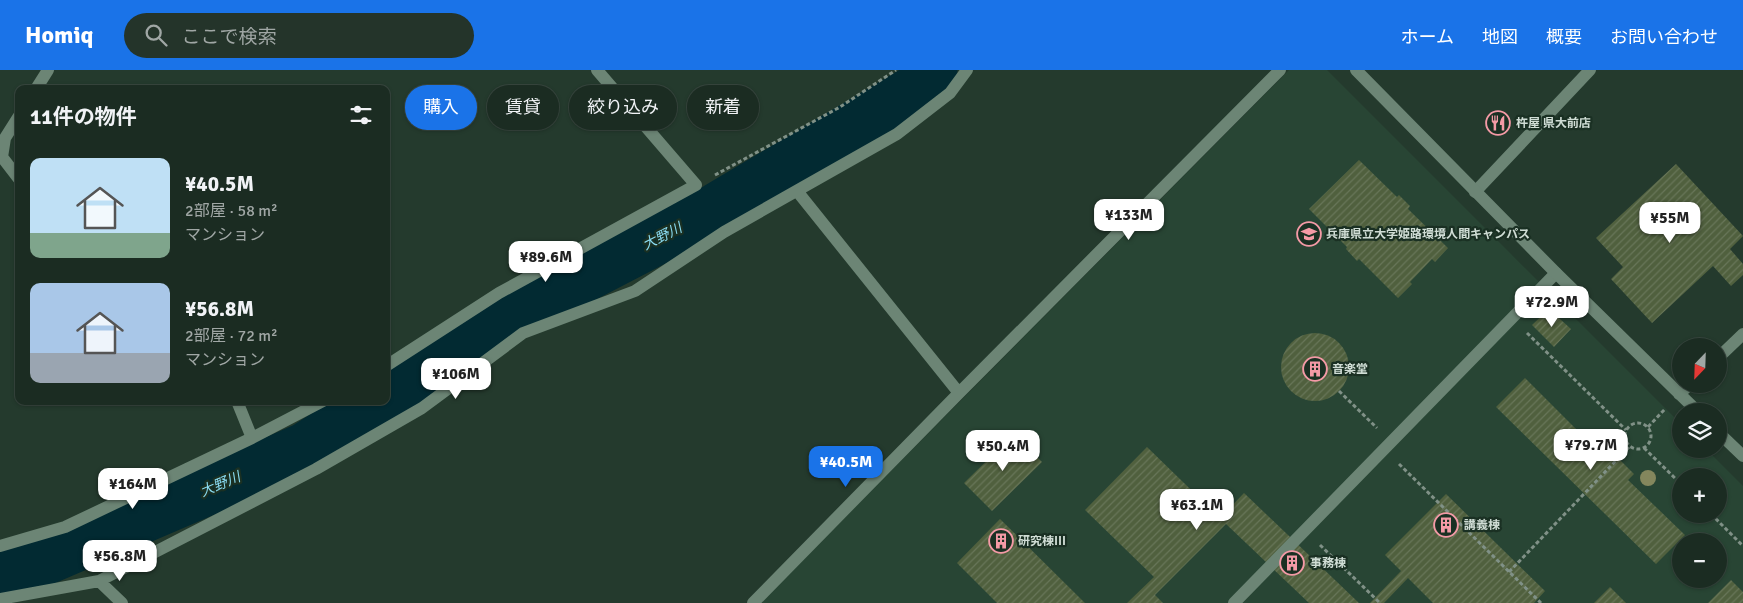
<!DOCTYPE html>
<html lang="ja">
<meta charset="utf-8">
<style>
:root{--surface:#1b2c22;--page:#24342a;--text:#f1f3f6;--muted:#a0a7a5;--line:#394840;--accent:#1a73e8}
body{margin:0;font-family:Signika,"Noto Sans JP",sans-serif;background:var(--page);color:var(--text);height:100vh;display:flex;flex-direction:column;font-size:19px;white-space:nowrap}
*{box-sizing:border-box;margin:0}
p{font-size:16px;color:var(--muted)}
.icon{flex:none;width:28px;height:28px;fill:none;stroke:currentColor;stroke-width:2;stroke-linecap:round;stroke-linejoin:round}
.map{position:relative;flex:1;overflow:hidden}
.side{position:absolute;left:15px;top:15px;width:375px;height:320px;display:flex;flex-direction:column;background:var(--surface);border-radius:10px;box-shadow:0 1px 4px #0004,0 0 0 1px var(--line)}
.side>*{flex:none}
.hud{position:absolute;left:405px;top:15px;width:475px;height:45px;display:flex;gap:10px}
.needle{width:32px;rotate:203deg}
.tools{position:absolute;left:1672px;top:268px;display:grid;gap:10px}
.tools a{display:grid;place-items:center;width:55px;height:55px;border-radius:50%;background:var(--surface);box-shadow:0 1px 4px #0004,0 0 0 1px var(--line);font-size:25px}
.price{position:absolute;translate:-50% -42px;padding:0 11px;border-radius:10px;background:#fff;color:#222;font-size:16px;line-height:32px;filter:drop-shadow(0 1px 2px #0008)}
.price::after{content:'';position:absolute;left:50%;top:30px;width:15px;height:11px;margin-left:-8px;background:inherit;clip-path:polygon(0 0,100% 0,50% 100%)}
.price.current{background:var(--accent);color:#fff}
ul{padding:0;list-style:none}
li{display:flex;align-items:center;gap:15px;height:125px;padding:0 15px}
li span{display:grid;place-items:center;flex:none;width:140px;height:100px;border-radius:10px;color:#555}
li>.icon{margin-inline-start:auto}
span .icon{width:60px;height:60px;fill:#fffc;stroke-width:1}
li b{font-size:21px}
h2{display:flex;justify-content:space-between;align-items:center;height:60px;padding:0 15px;font-size:21px}
.chip{padding:0 18px;border-radius:22px;background:var(--surface);box-shadow:0 1px 4px #0004,0 0 0 1px var(--line);font-size:18px;line-height:45px}
.chip.current{background:var(--accent);color:#fff}
header{display:flex;align-items:center;gap:30px;box-sizing:border-box;height:70px;padding:0 25px;background:var(--accent);color:#fff}
header strong{font-size:24px}
nav{display:flex;gap:28px;margin-inline-start:auto;font-size:18px}
.search{width:350px;height:45px;background:var(--page);display:flex;align-items:center;gap:12px;box-sizing:border-box;padding:0 18px;border-radius:28px;color:var(--muted);font-size:19px}
.map>svg:first-child{display:block}
</style>
<header>
<strong>Homiq</strong>
<div class="search"><svg class="icon" aria-label="search" viewBox="0 0 24 24"><circle cx="10" cy="10" r="6"/><path d="M15 15l6 6"/></svg>ここで検索</div>
<nav><a>ホーム</a><a>地図</a><a>概要</a><a>お問い合わせ</a></nav>
</header>
<div class="map">
<svg width="1743" height="533" viewBox="0 0 1743 533">
<defs>
<pattern id="building-hatch" width="6" height="6" patternUnits="userSpaceOnUse" patternTransform="scale(1.25)"><rect width="6" height="6" fill="#50603e"/><path d="M-1 1l2-2M0 6l6-6M5 7l2-2" fill="none" stroke="#687659"/></pattern>
</defs>
<rect width="100%" height="100%" fill="#243a2d"/>
<!-- built -->
<path fill="#284534" fill-rule="evenodd" d="M1289,0h38l354,354v25h25l37,37v117h-983zM1681,406h38v38h-38zM1681,471h38v38h-38z"/>
<g fill="none" stroke-linecap="round" stroke-linejoin="round">
<!-- river -->
<path stroke="#022a32" stroke-width="51" d="M386,326l131,-84 200,-104 200,-119 15,-19
M0,504l21,-4 284,-122 73,-47"/>
</g>
<!-- building -->
<path fill="url(#building-hatch)" d="M1359,90l38,37 2,-2 11,11 -2,3 40,39 -13,14 -3,-3 -22,23 2,2 -14,14 -39,-39 -2,2 -11,-12 1,-2 -38,-38z
M1676,94l67,72 -13,13 13,15v11l-12,11 -18,-20 -61,57 -41,-44 12,-12 -27,-29z
M1549,239l22,20 -17,18 -22,-22z
M1281 297a34 34 0 1 1 68 0a34 34 0 1 1-68 0Z
M1525,308l68,68 6,-7 35,35 -6,6 57,55 -29,29 -160,-157z
M1014,364l28,28 -50,49 -28,-28z
M1147,377l73,71 24,-25 115,110h-50l-83,-79 -71,71 8,8h-36l27,-26 -69,-67z
M1446,424l99,97 -11,12h-101l-25,-25 -24,25h-14l31,-32 -16,-16z
M1000,449l85,84h-88l-40,-40z
M1731,510l12,12v11h-35z
M1610,517l16,16h-32z"/>
<g fill="none" stroke-linecap="round" stroke-linejoin="round">
<!-- path -->
<path stroke="#809187" stroke-width="3" stroke-dasharray="4 2.5" stroke-linecap="butt" d="M715,105l125,-68 56,-37
M1527,263l99,97
M1339,321l38,37
M1625 366a13 13 0 1 1 26 0a13 13 0 1 1-26 0Z
M1648,357l17,-18
M1644,378l37,36
M1399,394l142,139
M1711,444l32,32
M1320,475l60,58
M1509,502l121,-126"/>
<!-- lane -->
<path stroke="#6c8575" stroke-width="12" d="M1234,533l322,-330"/>
<!-- street -->
<path stroke="#6c8575" stroke-width="12" d="M36,19l12,-19
M19,46l-14,22 -3,19 17,22
M797,121l162,202
M1475,122l115,-122
M386,296l113,-73 197,-108 -99,-115
M237,331l15,37
M0,476l65,-19 187,-89 71,-37
M99,511l23,22
M0,529l99,-18 217,-112 106,-61 101,-75 112,-42 89,-59 173,-98 53,-41 17,-23
M753,533l206,-210 321,-323"/>
<!-- secondary -->
<path stroke="#6c8575" stroke-width="12" d="M1356,0l200,203 141,138
M1719,287l24,-23
M1679,324l11,-10
M1719,363l24,23"/>
</g>
<!-- trees -->
<circle fill="#84875d" cx="1648" cy="408" r="8"/>
<!-- icons -->
<defs>
<g id="restaurant-ring" transform="scale(1.25)"><circle r="9.5" fill="#1a3023" stroke="#f49aa6" stroke-width="1.5"/><path d="M-5-6h1v4h1v-4h1v4h1v-4h1v5L-1.5 .5V6h-2V.5L-5-1ZM5-6V6H3V1.5H1.5Q1.5-4 5-6Z" fill="#f49aa6"/></g>
<g id="university-ring" transform="scale(1.25)"><circle r="9.5" fill="#1a3023" stroke="#f49aa6" stroke-width="1.5"/><path d="M0-5L7-2L0 1L-7-2ZM-4 1L0 2.5L4 1V4Q0 6-4 4Z" fill="#f49aa6"/></g>
<g id="building-ring" transform="scale(1.25)"><circle r="9.5" fill="#1a3023" stroke="#f49aa6" stroke-width="1.5"/><path d="M-4-6H4V6H1V3H-1V6H-4ZM-2.5-4.3h1.7v1.8h-1.7ZM.8-4.3h1.7v1.8H.8ZM-2.5-1h1.7V.8h-1.7ZM.8-1h1.7V.8H.8Z" fill="#f49aa6"/></g>
</defs>
<g fill-rule="evenodd">
<use href="#restaurant-ring" x="1498" y="53"/>
<use href="#university-ring" x="1309" y="164"/>
<use href="#building-ring" x="1315" y="299"/>
<use href="#building-ring" x="1446" y="455"/>
<use href="#building-ring" x="1001" y="471"/>
<use href="#building-ring" x="1292" y="493"/>
</g>
<g text-anchor="middle" stroke-width="4.5" stroke-linejoin="round" paint-order="stroke">
<!-- poi labels -->
<g font-size="12" font-weight="bold" fill="#d0ddd5" stroke="#1a3023" text-anchor="start">
<text x="1516" y="57">杵屋 県大前店</text>
<text x="1326" y="168">兵庫県立大学姫路環境人間キャンパス</text>
<text x="1332" y="303">音楽堂</text>
<text x="1464" y="459">講義棟</text>
<text x="1018" y="475">研究棟Ⅲ</text>
<text x="1310" y="497">事務棟</text>
</g>
<!-- water labels -->
<g font-size="14" font-style="italic" fill="#8adcf2" stroke="#1a3023">
<text transform="translate(662 166) rotate(-27)" y="5">大野川</text>
<text transform="translate(220 414) rotate(-23)" y="5">大野川</text>
</g>
</g>
</svg>
<div class="tools">
<a><svg class="needle" viewBox="-14 -14 28 28"><path d="M0-13l5 13h-10z" fill="#e53935"/><path d="M0 13l5-13h-10z" fill="#a0a7a5"/></svg></a>
<a><svg class="icon" aria-label="layers" viewBox="0 0 24 24"><path d="M12 4l9 5-9 5-9-5zM3 14l9 5 9-5"/></svg></a>
<a>+</a>
<a>−</a>
</div>
<b class="price" style="left:1129px;top:171px">¥133M</b>
<b class="price" style="left:1670px;top:174px">¥55M</b>
<b class="price" style="left:546px;top:213px">¥89.6M</b>
<b class="price" style="left:1552px;top:258px">¥72.9M</b>
<b class="price" style="left:456px;top:330px">¥106M</b>
<b class="price" style="left:1591px;top:401px">¥79.7M</b>
<b class="price" style="left:1003px;top:402px">¥50.4M</b>
<b class="price current" style="left:846px;top:418px">¥40.5M</b>
<b class="price" style="left:133px;top:440px">¥164M</b>
<b class="price" style="left:1197px;top:461px">¥63.1M</b>
<b class="price" style="left:120px;top:512px">¥56.8M</b>
<div class="hud">
<a class="chip current">購入</a>
<a class="chip">賃貸</a>
<a class="chip">絞り込み</a>
<a class="chip">新着</a>
</div>
<section class="side">
<h2>11件の物件<svg class="icon" aria-label="filters" viewBox="0 0 24 24"><path d="M4 7h16M4 17h16"/><circle cx="9" cy="7" r="2"/><circle cx="15" cy="17" r="2"/></svg></h2>
<ul>
<li><span style="background:linear-gradient(#bfe0f5 75%,#7fa58c 0)"><svg class="icon" aria-label="home" viewBox="0 0 24 24"><path d="M3 11l9-7 9 7M6 9v11h12V9"/></svg></span><div><b>¥40.5M</b><p>2部屋 · 58 m²</p><p>マンション</p></div></li>
<li><span style="background:linear-gradient(#a9c7e8 70%,#9aa5b1 0)"><svg class="icon" aria-label="home" viewBox="0 0 24 24"><path d="M3 11l9-7 9 7M6 9v11h12V9"/></svg></span><div><b>¥56.8M</b><p>2部屋 · 72 m²</p><p>マンション</p></div></li>
</ul>
</section>
</div>
